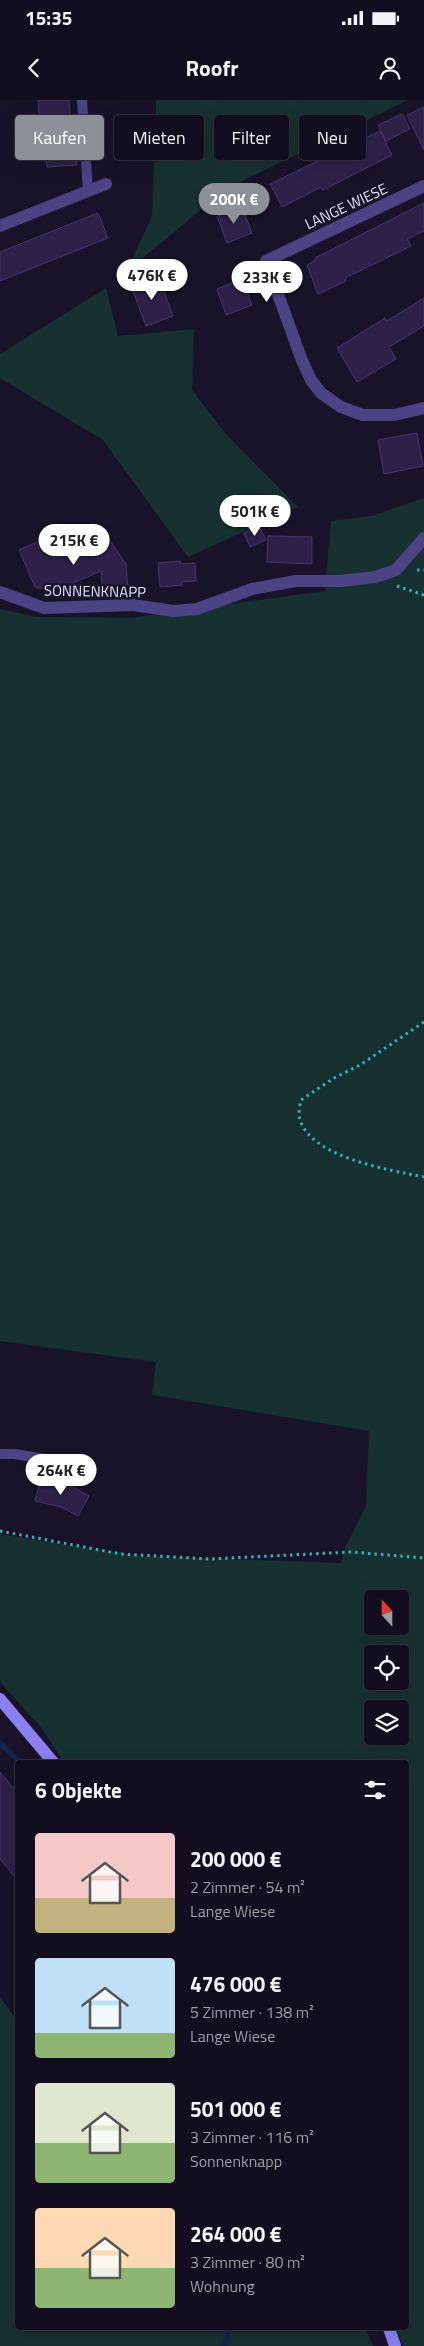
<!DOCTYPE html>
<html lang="de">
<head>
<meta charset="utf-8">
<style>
  :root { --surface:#130e1f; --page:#201c2c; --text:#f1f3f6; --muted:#9d9ca4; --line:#322e3d; --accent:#8c9099 }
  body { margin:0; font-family:"Titillium Web",sans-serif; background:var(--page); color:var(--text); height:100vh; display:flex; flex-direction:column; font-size:19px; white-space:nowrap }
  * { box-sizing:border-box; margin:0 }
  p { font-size:16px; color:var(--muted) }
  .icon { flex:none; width:28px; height:28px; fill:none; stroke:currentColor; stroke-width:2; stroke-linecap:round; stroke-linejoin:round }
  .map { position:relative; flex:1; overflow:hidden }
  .panel { position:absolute; left:15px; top:1660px; width:394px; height:570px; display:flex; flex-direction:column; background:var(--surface); border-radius:5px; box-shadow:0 5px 20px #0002,0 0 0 1px var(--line) }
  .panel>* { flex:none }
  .top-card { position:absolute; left:15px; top:15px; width:395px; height:45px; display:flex; gap:10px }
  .needle { width:32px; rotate:339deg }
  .controls { position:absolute; left:364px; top:1490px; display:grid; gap:10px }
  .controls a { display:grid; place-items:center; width:45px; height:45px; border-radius:5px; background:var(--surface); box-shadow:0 5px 20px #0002,0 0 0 1px var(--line); font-size:25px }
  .price { position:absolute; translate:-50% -42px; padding:0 11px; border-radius:18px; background:#fff; color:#222; font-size:16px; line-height:32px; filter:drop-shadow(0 1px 2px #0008) }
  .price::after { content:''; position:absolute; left:50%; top:30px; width:15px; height:11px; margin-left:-8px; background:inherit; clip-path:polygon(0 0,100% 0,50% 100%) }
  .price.current { background:var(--accent); color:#fff }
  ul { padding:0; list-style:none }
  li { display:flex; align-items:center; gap:15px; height:125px; padding:0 20px }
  li span { display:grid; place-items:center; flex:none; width:140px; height:100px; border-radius:5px; color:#555 }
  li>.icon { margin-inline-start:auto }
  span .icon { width:60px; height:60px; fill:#fffc; stroke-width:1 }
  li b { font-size:21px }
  h2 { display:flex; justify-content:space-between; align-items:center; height:60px; padding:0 20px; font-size:21px }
  .tag { padding:0 18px; border-radius:5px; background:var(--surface); box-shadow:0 5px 20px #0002,0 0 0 1px var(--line); font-size:18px; line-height:45px }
  .tag.current { background:var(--accent); color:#fff }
  .status { display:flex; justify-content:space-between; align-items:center; height:35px; padding:0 25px; background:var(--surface); direction:ltr }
  .status svg { height:14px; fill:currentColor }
  header { display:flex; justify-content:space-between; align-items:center; height:65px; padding:0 20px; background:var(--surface); font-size:22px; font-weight:700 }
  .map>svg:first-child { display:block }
</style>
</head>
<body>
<div class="status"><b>15:35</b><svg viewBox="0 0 49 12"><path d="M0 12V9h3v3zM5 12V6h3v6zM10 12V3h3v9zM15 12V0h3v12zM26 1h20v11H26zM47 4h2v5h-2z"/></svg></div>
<header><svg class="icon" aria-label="back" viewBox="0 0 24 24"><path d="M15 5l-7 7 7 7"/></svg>Roofr<svg class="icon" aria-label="person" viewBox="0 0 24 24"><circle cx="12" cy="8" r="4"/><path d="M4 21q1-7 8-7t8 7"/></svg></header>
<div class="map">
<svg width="424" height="2246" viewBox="0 0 424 2246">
  <rect width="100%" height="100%" fill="#191329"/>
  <path fill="#173132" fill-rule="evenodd" d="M156 0H408L226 89 126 172 152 116Z
    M106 188 118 236 194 229 192 290 225 333 298 407 188 457 103 340 0 278V254Z
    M424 398V2246H403L396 2228H406V1662H64L40 1626 0 1582V1434L139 1456 341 1463 345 1448 366 1406 369 1331 152 1295 156 1262 0 1241V509L36 517 130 518 325 491 331 421 372 416ZM372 1499H400V1526H372ZM372 1554H400V1581H372ZM372 1609H400V1636H372Z
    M0 1897 17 1921 18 2228H365L373 2246H0Z"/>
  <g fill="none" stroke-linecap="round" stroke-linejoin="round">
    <path stroke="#14254c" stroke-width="5.5" d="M0 1643 20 1662
      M224 2246 229 2228"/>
  </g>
  <path fill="#2d2148" stroke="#473572" d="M38 0H69L72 47H76L77 65 47 67 45 31H40Z
    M424 7V50L407 15Z
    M402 14 410 29 386 41 378 25Z
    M380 31 392 55 323 90 321 87 282 107 270 84Z
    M424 103V131L407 139 411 146 345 178 346 181 318 194 307 165 316 160 315 158Z
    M242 107 252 133 227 143 217 116Z
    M98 113 108 138 0 181V152Z
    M158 176 173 216 146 226 131 186Z
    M242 179 252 205 226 215 217 189Z
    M424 198V226L389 247 396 259 357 282 337 248 385 218 387 221Z
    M417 333 423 366 384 374 378 340Z
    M259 426 266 440 250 447 244 433Z
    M268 436 312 437V464L267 462Z
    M45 438 54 458 92 439 98 452 111 442 126 464 128 488 102 490 101 471 66 486 65 484 49 491 35 487 19 450Z
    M180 461 181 464 195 463 196 481 181 482 182 485 160 487 158 463Z
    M41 1378 69 1385 89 1396 78 1416 61 1407 35 1401Z
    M0 1672 18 1693V1781L0 1759Z"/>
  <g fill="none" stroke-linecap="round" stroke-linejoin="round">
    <path stroke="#3daeb2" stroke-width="3" stroke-dasharray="2.5 4" stroke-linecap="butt" d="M417 470H424
      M397 486 424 495
      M424 922 360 965 334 978 301 1000C300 1004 299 1010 299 1015 305 1057 390 1070 424 1077
      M0 1431 121 1454 210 1459 351 1452 424 1458"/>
    <path stroke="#4b4383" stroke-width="10" d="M82 0 88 92
      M0 1354H14L65 1362"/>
    <path stroke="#4b4383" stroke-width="12" d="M424 86 266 161 301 258 311 280 321 293 341 307 363 315H394L424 308
      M0 126 106 84
      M0 492 44 508 133 505 174 511 197 509 252 489 296 481H340L375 477 396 470 424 438"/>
    <path stroke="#8c7ff3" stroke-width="12" d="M0 1599 53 1662
      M389 2228 395 2246"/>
  </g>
  <g text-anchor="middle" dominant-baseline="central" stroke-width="5" stroke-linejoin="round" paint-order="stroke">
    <g font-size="15" fill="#e5defc" stroke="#191329">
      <text transform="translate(346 106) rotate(-25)">LANGE WIESE</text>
      <text transform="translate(95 491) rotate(1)">SONNENKNAPP</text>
    </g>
  </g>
</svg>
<div class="controls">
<a><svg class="needle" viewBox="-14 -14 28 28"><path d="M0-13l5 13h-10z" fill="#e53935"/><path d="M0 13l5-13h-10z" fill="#9d9ca4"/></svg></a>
<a><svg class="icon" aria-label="locate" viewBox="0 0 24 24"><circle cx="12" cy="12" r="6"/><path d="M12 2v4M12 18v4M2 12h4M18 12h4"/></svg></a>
<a><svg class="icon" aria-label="layers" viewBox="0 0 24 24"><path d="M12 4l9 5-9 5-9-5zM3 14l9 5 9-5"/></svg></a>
</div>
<b class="price current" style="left:234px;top:125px">200K €</b>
<b class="price" style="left:152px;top:201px">476K €</b>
<b class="price" style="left:267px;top:203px">233K €</b>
<b class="price" style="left:255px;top:437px">501K €</b>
<b class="price" style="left:74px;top:466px">215K €</b>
<b class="price" style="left:61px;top:1396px">264K €</b>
<div class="top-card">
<a class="tag current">Kaufen</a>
<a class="tag">Mieten</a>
<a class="tag">Filter</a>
<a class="tag">Neu</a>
</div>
<section class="panel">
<h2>6 Objekte<svg class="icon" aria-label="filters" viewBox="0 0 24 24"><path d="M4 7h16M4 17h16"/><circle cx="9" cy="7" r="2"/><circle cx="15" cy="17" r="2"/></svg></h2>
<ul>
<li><span style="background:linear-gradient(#f6c9c9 65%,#c2b280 0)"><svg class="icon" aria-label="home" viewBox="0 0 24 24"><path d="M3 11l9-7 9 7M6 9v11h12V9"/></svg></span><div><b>200 000 €</b><p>2 Zimmer · 54 m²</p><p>Lange Wiese</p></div></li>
<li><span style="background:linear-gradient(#bfe0f5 75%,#8fb573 0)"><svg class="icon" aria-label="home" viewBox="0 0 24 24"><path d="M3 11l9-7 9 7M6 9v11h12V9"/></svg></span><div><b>476 000 €</b><p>5 Zimmer · 138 m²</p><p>Lange Wiese</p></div></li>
<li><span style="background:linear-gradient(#dfe7d0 60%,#8fb573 0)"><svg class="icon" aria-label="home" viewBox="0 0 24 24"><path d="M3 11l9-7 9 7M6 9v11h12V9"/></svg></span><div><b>501 000 €</b><p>3 Zimmer · 116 m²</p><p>Sonnenknapp</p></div></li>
<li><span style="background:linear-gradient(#ffd9b3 60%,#8fb573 0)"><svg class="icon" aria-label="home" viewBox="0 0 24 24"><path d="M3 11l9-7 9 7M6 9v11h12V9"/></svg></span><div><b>264 000 €</b><p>3 Zimmer · 80 m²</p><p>Wohnung</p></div></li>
</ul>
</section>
</div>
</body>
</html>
